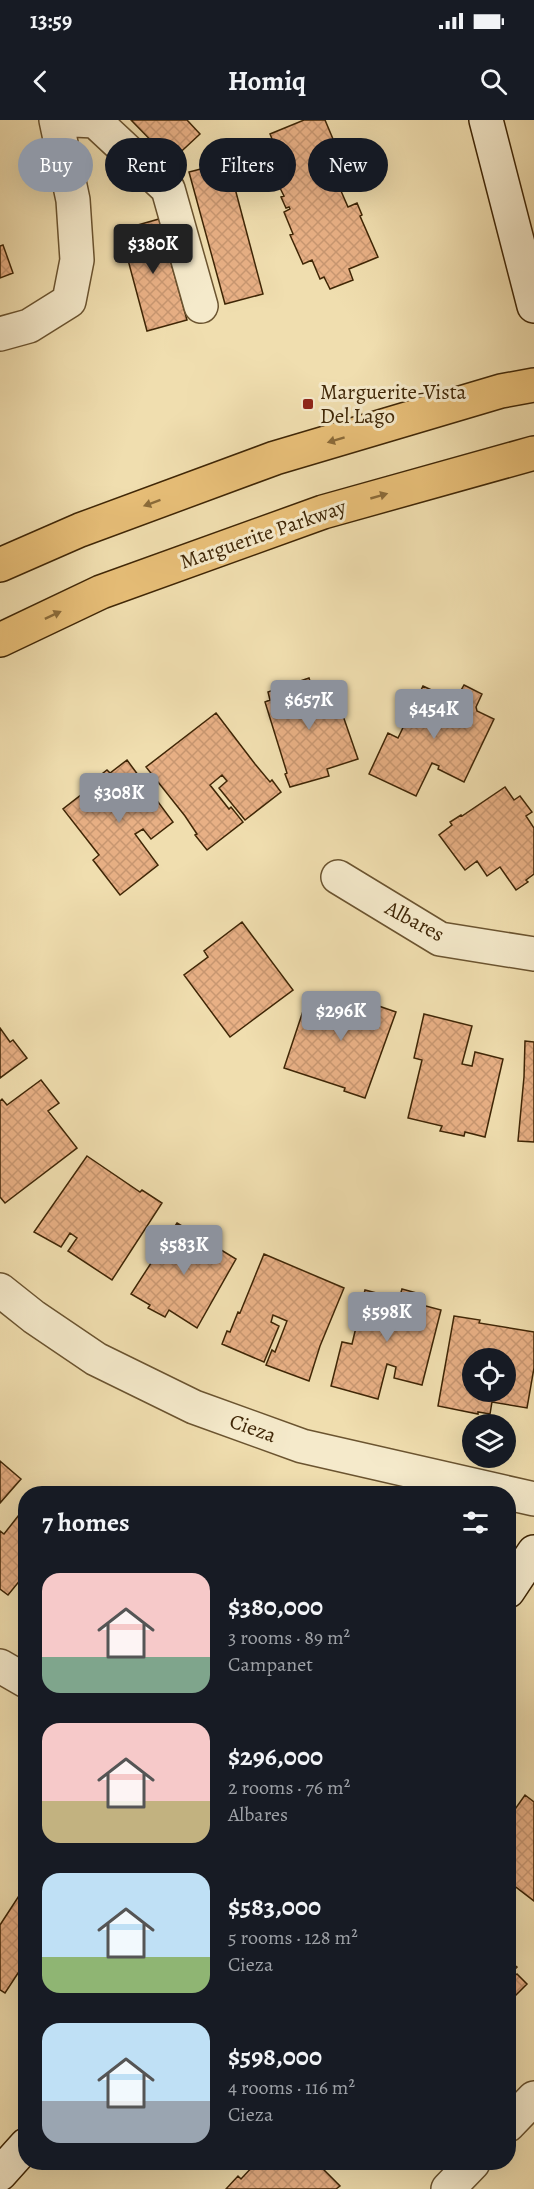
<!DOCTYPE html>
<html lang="en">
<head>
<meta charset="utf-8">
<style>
  :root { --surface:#171b24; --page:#20242c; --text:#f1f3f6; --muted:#9ea1a6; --accent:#8c9099 }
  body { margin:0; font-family:Alegreya,serif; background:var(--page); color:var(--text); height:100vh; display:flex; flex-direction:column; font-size:22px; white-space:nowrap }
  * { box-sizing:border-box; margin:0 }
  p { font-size:20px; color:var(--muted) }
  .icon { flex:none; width:33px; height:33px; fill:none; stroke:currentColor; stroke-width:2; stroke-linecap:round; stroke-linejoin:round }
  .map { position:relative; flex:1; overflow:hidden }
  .panel { position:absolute; left:18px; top:1366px; width:498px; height:684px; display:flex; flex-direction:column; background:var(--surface); border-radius:24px; box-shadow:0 6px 24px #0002 }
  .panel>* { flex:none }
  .guide { position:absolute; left:18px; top:18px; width:498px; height:54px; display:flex; gap:12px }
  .fabs { position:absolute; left:462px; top:1228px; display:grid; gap:12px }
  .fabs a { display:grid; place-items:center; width:54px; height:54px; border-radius:50%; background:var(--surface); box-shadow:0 6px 24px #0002; font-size:30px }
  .price { position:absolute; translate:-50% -51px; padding:0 14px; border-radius:6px; background:var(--accent); color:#fff; font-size:20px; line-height:39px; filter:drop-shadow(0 2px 3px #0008) }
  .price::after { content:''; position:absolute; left:50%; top:36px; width:18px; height:14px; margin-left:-9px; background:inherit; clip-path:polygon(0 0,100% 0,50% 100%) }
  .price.current { background:#222; color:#fff }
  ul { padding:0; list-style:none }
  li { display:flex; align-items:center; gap:18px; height:150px; padding:0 24px }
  li span { display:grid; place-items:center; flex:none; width:168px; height:120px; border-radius:18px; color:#555 }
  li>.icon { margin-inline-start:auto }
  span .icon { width:72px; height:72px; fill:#fffc; stroke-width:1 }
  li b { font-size:26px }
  h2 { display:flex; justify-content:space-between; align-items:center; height:72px; padding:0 24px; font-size:26px }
  .pill { padding:0 21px; border-radius:27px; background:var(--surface); box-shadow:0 6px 24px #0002; font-size:21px; line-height:54px }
  .pill.current { background:var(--accent); color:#fff }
  .status { display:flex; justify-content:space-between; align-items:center; height:42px; padding:0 30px; background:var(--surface); direction:ltr }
  .status svg { height:16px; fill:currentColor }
  header { display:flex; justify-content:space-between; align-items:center; height:78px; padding:0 24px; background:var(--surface); font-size:27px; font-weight:700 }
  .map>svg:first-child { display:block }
</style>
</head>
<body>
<div class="status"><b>13:59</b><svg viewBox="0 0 49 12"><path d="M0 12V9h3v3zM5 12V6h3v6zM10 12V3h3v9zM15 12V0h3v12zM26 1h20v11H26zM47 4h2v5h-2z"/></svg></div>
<header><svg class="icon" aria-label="back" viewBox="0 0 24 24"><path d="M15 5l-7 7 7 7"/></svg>Homiq<svg class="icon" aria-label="search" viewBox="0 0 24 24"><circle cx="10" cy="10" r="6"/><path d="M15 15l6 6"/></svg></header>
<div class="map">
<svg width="534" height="2069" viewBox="0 0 534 2069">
  <defs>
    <pattern id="building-cross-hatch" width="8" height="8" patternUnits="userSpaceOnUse" patternTransform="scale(1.5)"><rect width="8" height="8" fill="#e8b085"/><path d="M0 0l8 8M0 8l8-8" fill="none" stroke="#c89771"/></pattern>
  </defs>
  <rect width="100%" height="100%" fill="#f0deaf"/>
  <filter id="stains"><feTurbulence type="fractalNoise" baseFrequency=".00333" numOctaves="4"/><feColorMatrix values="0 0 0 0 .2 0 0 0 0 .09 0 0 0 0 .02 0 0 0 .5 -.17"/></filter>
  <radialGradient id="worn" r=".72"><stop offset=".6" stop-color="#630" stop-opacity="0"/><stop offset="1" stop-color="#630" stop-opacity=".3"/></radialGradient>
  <path fill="url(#building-cross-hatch)" stroke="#3f2606" stroke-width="1.5" fill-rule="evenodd" d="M131 0H187L200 14 171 41Z
    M304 0H325L341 38 344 37 348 47 340 51 348 68 341 71 348 87 357 83 362 95 360 96 378 137 349 149 353 160 330 169 324 157 320 159 312 140 303 144 290 115 293 114 284 92 290 89 289 87 286 88 281 77 284 76 269 46 281 41 270 14Z
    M228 42 263 174 225 184 189 52Z
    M159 99 187 200 147 211 120 110Z
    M3 125 13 153 0 158V126Z
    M309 558 313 571 332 564 358 639 327 649 329 656 290 667 285 654 287 653 265 582 270 580 268 572Z
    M464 565 482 574 476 587 477 591 494 599 464 662 438 649 439 646 432 643 416 676 369 654 388 613 398 618 423 566 455 581Z
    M216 593 255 644 270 662 272 660 281 672 245 700 219 668 227 661 222 655 210 665 229 689 231 687 243 702 207 730 195 715 197 714 185 696 146 647Z
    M127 640 173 702 151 719 143 709 135 714 158 745 120 775 93 740 99 735 63 689 91 667 89 664 107 650 110 653Z
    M505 667 514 680 520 676 532 692 526 696 534 708V754L526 760 528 762 516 770 500 747 487 756 477 741 465 750 439 715 452 705 450 702 461 695 462 696Z
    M242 802 293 870 230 917 184 855 208 837 204 831Z
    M345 875 371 881 370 883 396 892 365 978 344 971 345 968 284 948 308 876 341 887Z
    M424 894 472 906 462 944 472 946 475 932 503 939 485 1017 465 1012 464 1016 440 1011 442 1006 408 998 422 940 414 938Z
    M0 908 10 922 13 920 27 938 0 958Z
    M525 921 534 922V1022L518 1021 524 957Z
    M41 960 59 983 48 991 77 1028 5 1083 0 1077V981L2 979 7 985Z
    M87 1036 140 1072 142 1070 162 1083 112 1160 68 1131 77 1118 70 1113 61 1127 34 1112Z
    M177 1103 236 1139 197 1208 169 1190 165 1197 148 1188 150 1185 131 1174Z
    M264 1134 344 1168 320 1226 309 1261 266 1245 272 1230 275 1232 287 1201 273 1195 271 1202 279 1206 264 1242 222 1224 227 1211 230 1212 238 1192 240 1193Z
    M402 1169 424 1175 422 1185 441 1190 422 1265 394 1258 396 1247 387 1244 378 1279 331 1266 342 1222 352 1224 365 1170 399 1179Z
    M454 1196 480 1200 479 1203 534 1212V1248L527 1288 492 1282 490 1294 478 1292V1294L438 1286ZM472 1239H506V1272H472Z
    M0 1341 21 1359 0 1383Z
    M26 1386V1453L8 1475 0 1469V1411L4 1414Z
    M525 1675 534 1682V1781L508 1761V1702L515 1693 513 1692Z
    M26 1765V1841L5 1873 0 1870V1805Z
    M508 1840 517 1847 511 1853 514 1856 517 1854 527 1864 508 1883Z
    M256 2043H317L340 2066 336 2069H226L238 2056 241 2059Z"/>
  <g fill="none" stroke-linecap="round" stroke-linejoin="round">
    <defs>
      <path id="street" d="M74 0 95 1 168 69 201 186
        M0 214 29 206 69 181 77 140 73 80 56 0
        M338 757 440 819 534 834
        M0 1170 34 1197 96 1239 194 1287 302 1326 534 1379
        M0 1546 26 1561
        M508 2005 534 1978
        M448 2069 473 2043"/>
      <path id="secondary" d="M486 0 534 186
        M508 1471 534 1432
        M0 2054 26 2025"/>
      <path id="primary" d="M0 445 80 410 275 338 501 271 534 265
        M0 520 101 472 323 392 534 333"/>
    </defs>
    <use href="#street" stroke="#6b5430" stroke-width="36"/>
    <use href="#secondary" stroke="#3f2606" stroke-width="36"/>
    <use href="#primary" stroke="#3f2606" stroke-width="36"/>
    <use href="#street" stroke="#f5eacb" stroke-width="33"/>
    <use href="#secondary" stroke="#f5eacb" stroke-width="33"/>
    <use href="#primary" stroke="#e8bf78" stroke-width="33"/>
  </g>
  <defs><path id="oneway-solid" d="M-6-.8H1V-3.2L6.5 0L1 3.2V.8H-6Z" transform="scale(1.5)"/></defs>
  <g fill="#8b6b39">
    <use href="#oneway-solid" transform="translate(336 320) rotate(163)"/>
    <use href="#oneway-solid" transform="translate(379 376) rotate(-16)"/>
    <use href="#oneway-solid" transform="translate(152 383) rotate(160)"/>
    <use href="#oneway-solid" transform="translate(53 495) rotate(-25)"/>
  </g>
  <rect fill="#8f2418" stroke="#f5eacb" stroke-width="2" x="302" y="278" width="12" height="12" rx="3"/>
  <g text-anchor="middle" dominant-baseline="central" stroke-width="6" stroke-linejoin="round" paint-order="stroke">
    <g font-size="21" fill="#3f2606" stroke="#f5eacb" text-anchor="start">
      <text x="320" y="272">Marguerite-Vista<tspan x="320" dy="24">Del Lago</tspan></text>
    </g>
    <g font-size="21" fill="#3f2606" stroke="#f5eacb">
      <text transform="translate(263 414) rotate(-19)">Marguerite Parkway</text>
      <text transform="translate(415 801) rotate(28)">Albares</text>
      <text transform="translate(253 1308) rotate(20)">Cieza</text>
    </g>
  </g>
  <rect width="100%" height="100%" filter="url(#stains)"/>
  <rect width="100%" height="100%" fill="url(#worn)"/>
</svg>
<div class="fabs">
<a><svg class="icon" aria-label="locate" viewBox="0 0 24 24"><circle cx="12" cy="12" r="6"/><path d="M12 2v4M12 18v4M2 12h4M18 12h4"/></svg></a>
<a><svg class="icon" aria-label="layers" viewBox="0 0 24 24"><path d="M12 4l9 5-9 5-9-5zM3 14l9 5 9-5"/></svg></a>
</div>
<b class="price current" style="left:153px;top:155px">$380K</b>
<b class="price" style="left:309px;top:611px">$657K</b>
<b class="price" style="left:434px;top:620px">$454K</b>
<b class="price" style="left:119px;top:704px">$308K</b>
<b class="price" style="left:341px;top:922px">$296K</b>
<b class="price" style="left:184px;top:1156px">$583K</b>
<b class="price" style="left:387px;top:1223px">$598K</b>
<div class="guide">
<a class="pill current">Buy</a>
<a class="pill">Rent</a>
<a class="pill">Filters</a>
<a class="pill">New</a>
</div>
<section class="panel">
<h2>7 homes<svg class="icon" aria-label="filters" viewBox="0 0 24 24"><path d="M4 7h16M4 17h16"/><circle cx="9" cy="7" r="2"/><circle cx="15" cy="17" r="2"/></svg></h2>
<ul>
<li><span style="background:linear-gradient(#f6c9c9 70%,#7fa58c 0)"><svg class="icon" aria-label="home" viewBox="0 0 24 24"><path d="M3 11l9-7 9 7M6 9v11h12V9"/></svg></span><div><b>$380,000</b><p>3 rooms · 89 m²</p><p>Campanet</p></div></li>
<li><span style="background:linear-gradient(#f6c9c9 65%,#c2b280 0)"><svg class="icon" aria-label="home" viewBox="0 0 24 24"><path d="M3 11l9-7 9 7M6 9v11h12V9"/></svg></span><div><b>$296,000</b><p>2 rooms · 76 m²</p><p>Albares</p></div></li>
<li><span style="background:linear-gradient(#bfe0f5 70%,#8fb573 0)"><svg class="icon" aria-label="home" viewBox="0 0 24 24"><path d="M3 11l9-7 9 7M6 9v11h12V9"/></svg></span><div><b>$583,000</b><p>5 rooms · 128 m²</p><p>Cieza</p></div></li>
<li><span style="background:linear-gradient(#bfe0f5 65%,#9aa5b1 0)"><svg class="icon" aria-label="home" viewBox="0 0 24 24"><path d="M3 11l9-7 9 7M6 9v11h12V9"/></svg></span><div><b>$598,000</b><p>4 rooms · 116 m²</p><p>Cieza</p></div></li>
</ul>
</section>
</div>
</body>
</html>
